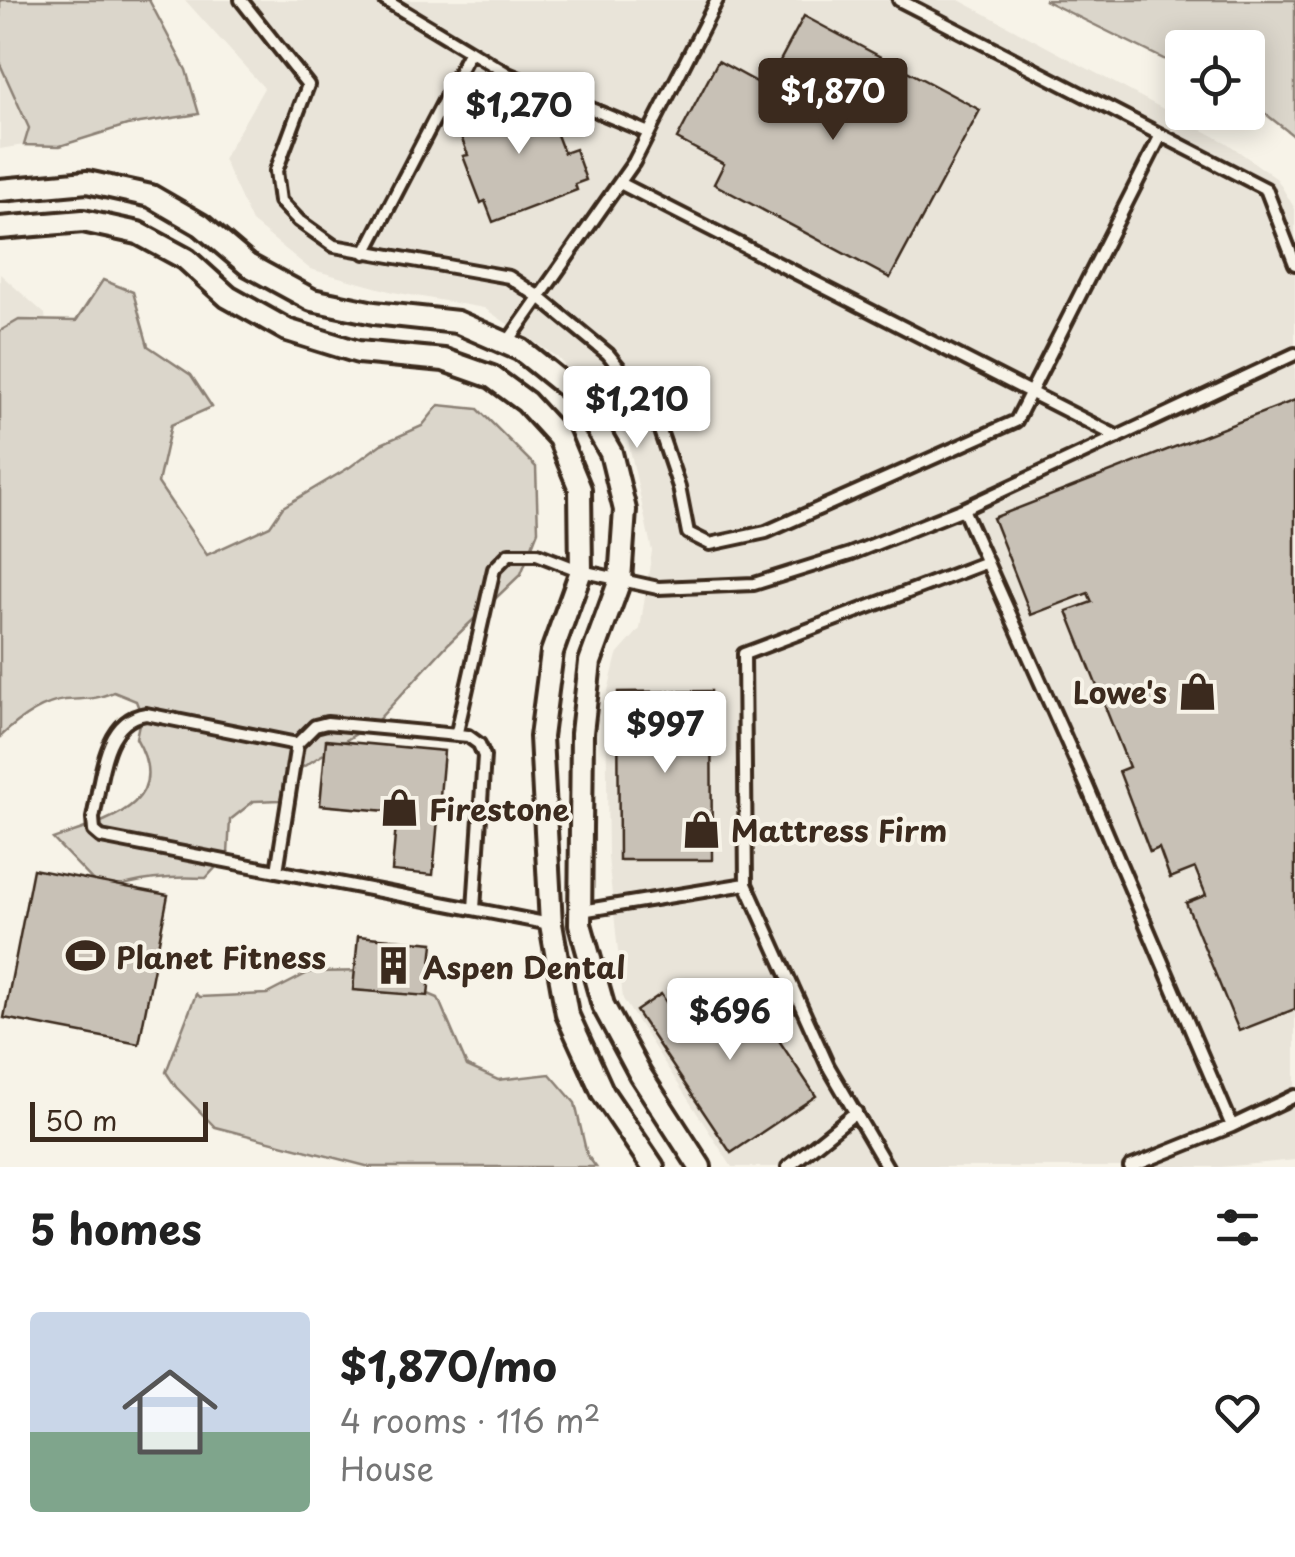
<!DOCTYPE html>
<html lang="en">
<head>
<meta charset="utf-8">
<style>
  :root { --surface:#fff; --page:#f6f6f6; --text:#222; --muted:#767676; --accent:#3b2a1e }
  body { margin:0; font-family:"Playpen Sans",sans-serif; background:var(--page); color:var(--text); height:100vh; display:flex; flex-direction:column; font-size:38px; white-space:nowrap }
  * { box-sizing:border-box; margin:0 }
  p { font-size:32px; color:var(--muted) }
  .icon { flex:none; width:55px; height:55px; fill:none; stroke:currentColor; stroke-width:2; stroke-linecap:round; stroke-linejoin:round }
  .map { position:relative; height:1167px; overflow:hidden }
  .panel { display:flex; flex-direction:column; background:var(--surface); flex:1 }
  .panel>* { flex:none }
  .fabs { position:absolute; left:1165px; top:30px; display:grid; gap:20px }
  .fabs a { display:grid; place-items:center; width:100px; height:100px; border-radius:10px; background:var(--surface); box-shadow:0 5px 25px #0003; font-size:50px }
  .scale { position:absolute; left:30px; bottom:25px; width:178px; box-sizing:border-box; padding-left:10px; border:5px solid #3b2a1e; border-top:0; font-size:28px; line-height:35px; white-space:nowrap; color:#3b2a1e; -webkit-text-stroke:8px #f7f3e8; paint-order:stroke }
  .price { position:absolute; translate:-50% -85px; padding:0 22px; border-radius:10px; background:#fff; color:#222; font-size:32px; line-height:65px; filter:drop-shadow(0 2px 5px #0008) }
  .price::after { content:''; position:absolute; left:50%; top:60px; width:30px; height:22px; margin-left:-15px; background:inherit; clip-path:polygon(0 0,100% 0,50% 100%) }
  .price.selected { background:var(--accent); color:#fff }
  ul { padding:0; list-style:none }
  li { display:flex; align-items:center; gap:30px; height:250px; padding:0 30px }
  li span { display:grid; place-items:center; flex:none; width:280px; height:200px; border-radius:10px; color:#555 }
  li>.icon { margin-inline-start:auto }
  span .icon { width:120px; height:120px; fill:#fffc; stroke-width:1 }
  li b { font-size:42px }
  h2 { display:flex; justify-content:space-between; align-items:center; height:120px; padding:0 30px; font-size:42px }
  .map>svg:first-child { display:block }
</style>
</head>
<body>
<div class="map">
<svg width="1295" height="1167" viewBox="0 0 1295 1167">
  <rect width="100%" height="100%" fill="#f7f3e8"/>
  <filter id="ink" filterUnits="userSpaceOnUse"><feTurbulence type="fractalNoise" baseFrequency=".01" numOctaves="2"/><feDisplacementMap in="SourceGraphic" scale="20" xChannelSelector="R" yChannelSelector="G"/><feConvolveMatrix kernelMatrix="1 2 1 2 8 2 1 2 1" color-interpolation-filters="sRGB"/></filter>
  <g filter="url(#ink)">
    <path fill="#e9e4d9" d="M185 0H959L1227 143 1277 179 1295 209V1160L1221 1167H732L623 999 608 857 606 699 617 655 640 629 652 551 628 440 558 358 484 308 393 292 310 269 252 222 223 159 264 88Z
      M0 64 29 128 24 145 0 149Z
      M0 274 45 314 46 322 19 320 0 331Z"/>
    <path fill="#dbd6cb" stroke="#8b8074" stroke-width="2.5" d="M0 0H149L186 70 199 114 127 125 60 146 24 145 29 128 0 64Z
      M1044 0H1295V137L1248 100V48H1182V68Z
      M103 280 133 292 148 346 191 375 212 407 171 425 158 483 207 555 270 526 283 507 350 467 381 444 422 426 439 405 478 409 536 467 538 531 521 574 449 643 377 721 293 773 280 800 254 801 230 820 228 854 206 878C168 876 139 879 103 891L53 839C104 821 176 806 136 738L141 714 136 701 114 692C90 701 88 698 65 700 41 703 17 721 0 737V331L19 320 76 321Z
      M374 971 438 998 467 1066 498 1080 550 1074 575 1103 587 1155 596 1167H370L215 1127 176 1087 166 1072 196 994 199 997 267 994 310 972Z"/>
    <path fill="#c8c1b6" stroke="#3b2a1e" stroke-width="2.5" d="M804 16 980 110 890 278 714 184 724 164 677 139 718 61 766 87Z
      M539 88 564 153 575 149 586 180 575 184 577 190 493 222 485 201 481 203 463 156 468 155 460 134 490 122 484 106Z
      M1295 400V1009L1239 1031 1186 903 1206 895 1195 868 1170 878 1159 848 1150 852 1119 771 1129 767 1067 611 1092 602 1088 593 1031 615 993 518Z
      M711 691 712 860H619L618 692Z
      M326 740 444 751 433 875 392 871 397 812 320 805Z
      M33 869 168 895 139 1044 4 1018Z
      M358 936 433 943 428 996 353 990Z
      M738 979 816 1096 731 1153 636 1011 661 994 678 1020Z"/>
    <g fill="none" stroke-linecap="round" stroke-linejoin="round">
      <defs>
        <path id="service" d="M241 0 308 85 276 171 280 201 299 221 334 246 509 277 539 297 608 354 653 410 679 487 688 533 710 544 766 532 1016 421 1161 135
          M385 0 508 74 649 133
          M899 0 1266 189 1295 264
          M620 183 1118 437
          M365 253 470 51
          M507 343 634 162 717 0
          M963 509 1295 354
          M457 732 494 569 509 554H537L581 571 658 588 754 584 850 554 963 509 1086 784 1232 1126 1130 1167
          M277 871 297 744
          M474 909 484 756 479 744 468 736 327 723 315 726 297 744 146 714C102 720 101 784 93 818L94 831 101 837 550 924
          M581 911 746 884
          M1232 1126 1295 1096
          M788 1167 856 1112
          M887 1167 828 1066 746 884 744 654 987 562"/>
        <path id="minor" d="M0 190 87 182 151 196 201 225 248 265 312 300 374 313 457 322 521 350 578 396 611 453 625 510 620 580 590 662 582 733 580 924 603 1005 640 1074 700 1167
          M0 228 83 221 138 233 186 259 228 297 287 330 358 352 444 360 492 377 526 402 559 438 580 489 581 571 552 652 541 737 551 924 567 1014 603 1093 653 1167"/>
      </defs>
      <use href="#service" stroke="#3b2a1e" stroke-width="18"/>
      <use href="#minor" stroke="#3b2a1e" stroke-width="28"/>
      <use href="#service" stroke="#f7f3e8" stroke-width="10"/>
      <use href="#minor" stroke="#f7f3e8" stroke-width="20"/>
    </g>
  </g>
  <defs>
    <symbol id="shop-bare" viewBox="-9 -9 18 18"><path d="M-5-2.5h2.3a2.7 3.5 0 0 1 5.4 0H5L5.5 6h-11ZM-1.5-2.5h3a1.5 2.3 0 0 0-3 0Z" fill="#3b2a1e" stroke="#f7f3e8" stroke-width="2.5" paint-order="stroke"/></symbol>
    <symbol id="stadium-bare" viewBox="-9 -9 18 18"><path d="M0-5a6.5 5 0 1 0 0 10a6.5 5 0 1 0 0-10ZM-3.5-1.8h7v3.6h-7Z" fill="#3b2a1e" stroke="#f7f3e8" stroke-width="2.5" paint-order="stroke"/></symbol>
    <symbol id="building-bare" viewBox="-9 -9 18 18"><path d="M-4-6H4V6H1V3H-1V6H-4ZM-2.5-4.3h1.7v1.8h-1.7ZM.8-4.3h1.7v1.8H.8ZM-2.5-1h1.7V.8h-1.7ZM.8-1h1.7V.8H.8Z" fill="#3b2a1e" stroke="#f7f3e8" stroke-width="2.5" paint-order="stroke"/></symbol>
  </defs>
  <g fill-rule="evenodd">
    <use href="#shop-bare" x="1170" y="664" width="55" height="55"/>
    <use href="#shop-bare" x="372" y="780" width="55" height="55"/>
    <use href="#shop-bare" x="674" y="802" width="55" height="55"/>
    <use href="#stadium-bare" x="58" y="928" width="55" height="55"/>
    <use href="#building-bare" x="366" y="938" width="55" height="55"/>
  </g>
  <g text-anchor="middle" dominant-baseline="central" stroke-width="8" stroke-linejoin="round" paint-order="stroke">
    <g font-size="30" font-weight="bold" fill="#3b2a1e" stroke="#f7f3e8" text-anchor="start">
      <text x="1167" y="691" text-anchor="end">Lowe's</text>
      <text x="429" y="808">Firestone</text>
      <text x="731" y="829">Mattress Firm</text>
      <text x="116" y="956">Planet Fitness</text>
      <text x="423" y="966">Aspen Dental</text>
    </g>
  </g>
</svg>
<div class="fabs">
<a><svg class="icon" aria-label="locate" viewBox="0 0 24 24"><circle cx="12" cy="12" r="6"/><path d="M12 2v4M12 18v4M2 12h4M18 12h4"/></svg></a>
</div>
<div class="scale">50 m</div>
<b class="price selected" style="left:833px;top:143px">$1,870</b>
<b class="price" style="left:519px;top:157px">$1,270</b>
<b class="price" style="left:637px;top:451px">$1,210</b>
<b class="price" style="left:665px;top:776px">$997</b>
<b class="price" style="left:730px;top:1063px">$696</b>
</div>
<section class="panel">
<h2>5 homes<svg class="icon" aria-label="filters" viewBox="0 0 24 24"><path d="M4 7h16M4 17h16"/><circle cx="9" cy="7" r="2"/><circle cx="15" cy="17" r="2"/></svg></h2>
<ul>
<li><span style="background:linear-gradient(#c9d6e8 60%,#7fa58c 0)"><svg class="icon" aria-label="home" viewBox="0 0 24 24"><path d="M3 11l9-7 9 7M6 9v11h12V9"/></svg></span><div><b>$1,870/mo</b><p>4 rooms · 116 m²</p><p>House</p></div><svg class="icon" aria-label="heart" viewBox="0 0 24 24"><path d="M12 20l-8-8c-3-5 5-10 8-4 3-6 11-1 8 4z"/></svg></li>
</ul>
</section>
</body>
</html>
